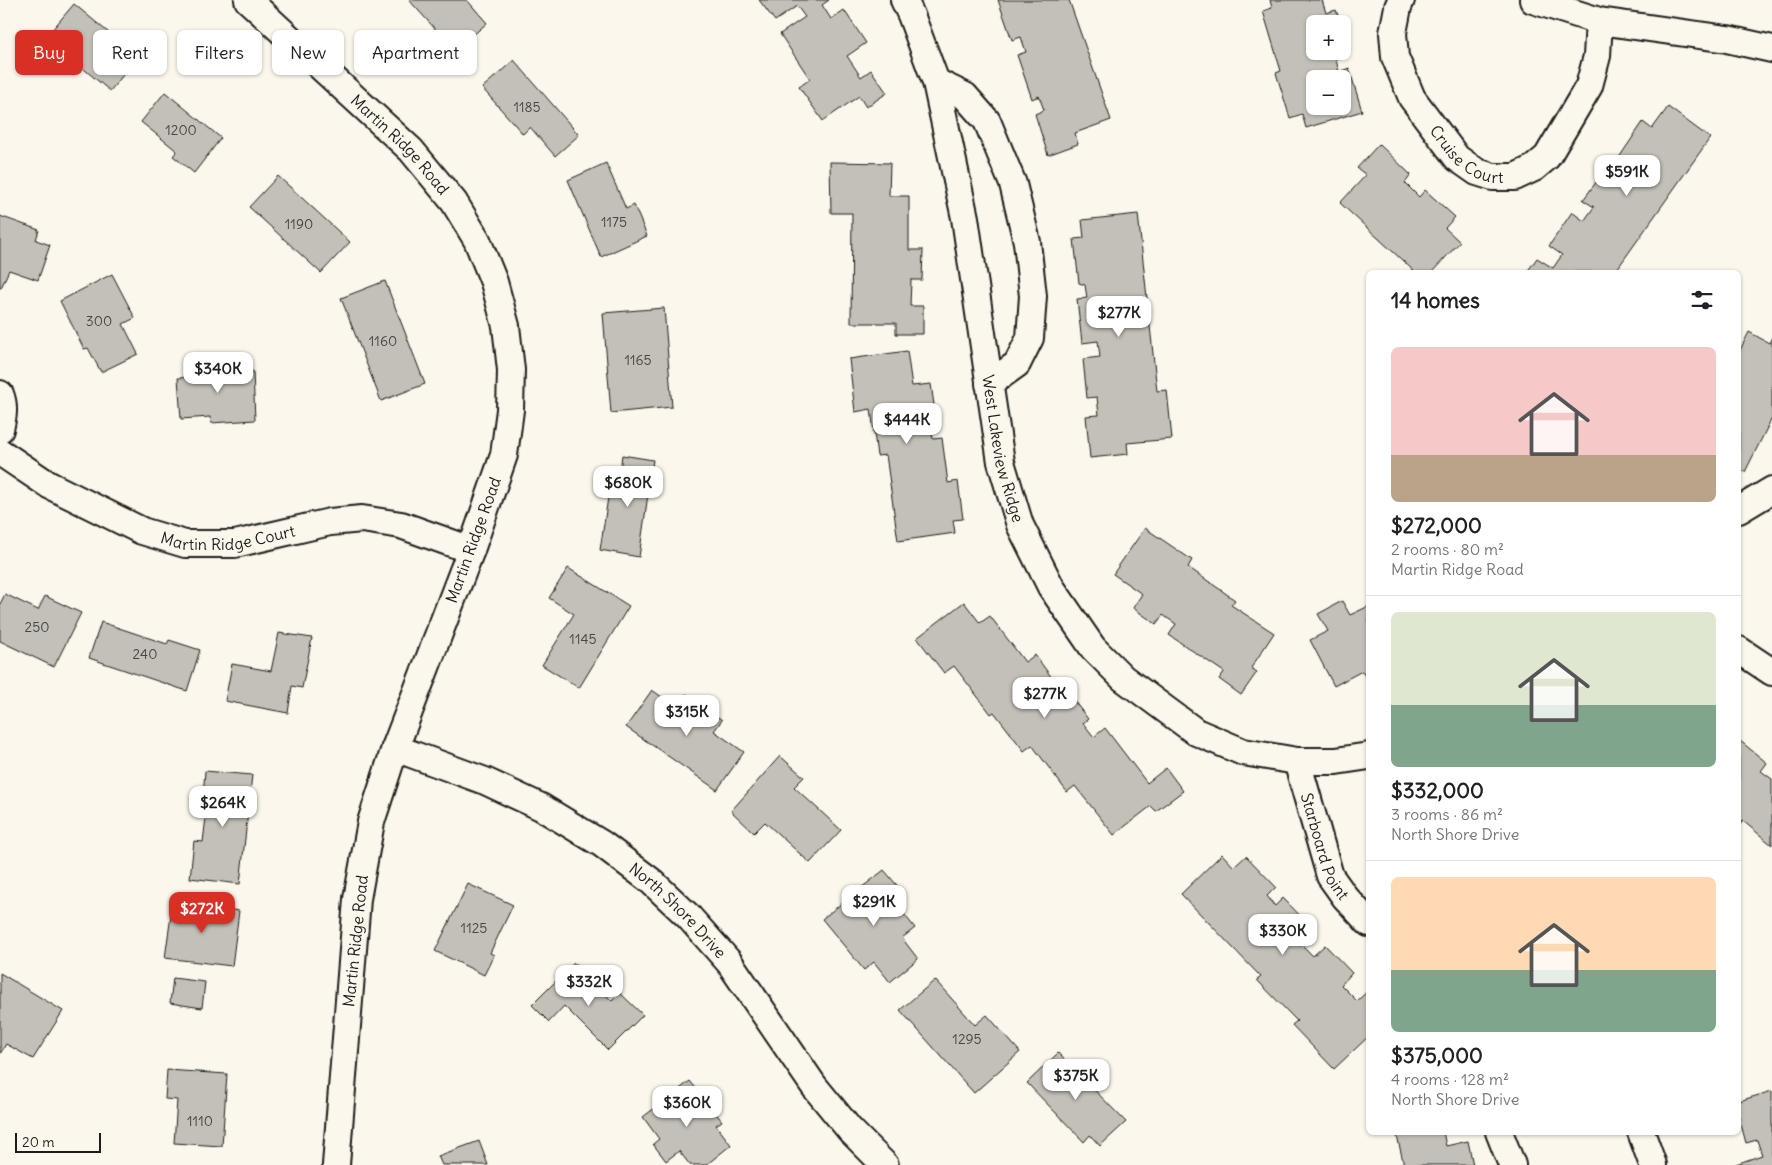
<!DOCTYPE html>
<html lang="en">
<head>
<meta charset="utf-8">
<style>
  :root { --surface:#fff; --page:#f6f6f6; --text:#202124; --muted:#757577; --line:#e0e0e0; --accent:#d93025 }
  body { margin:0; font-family:Delius,sans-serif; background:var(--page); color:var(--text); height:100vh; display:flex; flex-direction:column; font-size:19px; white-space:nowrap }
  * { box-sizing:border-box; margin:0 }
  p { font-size:16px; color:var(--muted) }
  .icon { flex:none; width:28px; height:28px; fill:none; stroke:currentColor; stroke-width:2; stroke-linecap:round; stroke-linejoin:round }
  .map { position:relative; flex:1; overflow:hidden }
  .side { position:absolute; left:1366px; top:270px; width:375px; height:865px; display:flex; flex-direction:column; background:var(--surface); border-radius:8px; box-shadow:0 1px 4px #0004 }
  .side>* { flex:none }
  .hud { position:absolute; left:15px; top:30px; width:475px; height:45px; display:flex; gap:10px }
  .fabs { position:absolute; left:1306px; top:15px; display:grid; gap:10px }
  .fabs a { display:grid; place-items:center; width:45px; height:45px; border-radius:8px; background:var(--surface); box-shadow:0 1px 4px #0004; font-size:25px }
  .scale { position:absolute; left:15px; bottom:12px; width:86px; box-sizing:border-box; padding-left:5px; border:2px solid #1c1c1c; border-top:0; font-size:14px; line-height:18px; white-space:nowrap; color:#1c1c1c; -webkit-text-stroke:4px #fbf7ec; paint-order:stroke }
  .price { position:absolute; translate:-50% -42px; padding:0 11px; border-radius:10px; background:#fff; color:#222; font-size:16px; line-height:32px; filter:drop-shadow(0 1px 2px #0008) }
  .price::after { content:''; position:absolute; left:50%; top:30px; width:15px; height:11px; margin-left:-8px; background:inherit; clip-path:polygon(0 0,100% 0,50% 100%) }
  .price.active { background:var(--accent); color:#fff }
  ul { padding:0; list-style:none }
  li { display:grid; align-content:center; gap:10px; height:265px; padding:0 25px }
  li+li { border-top:1px solid var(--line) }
  li span { display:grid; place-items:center; height:155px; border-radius:8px; color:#555 }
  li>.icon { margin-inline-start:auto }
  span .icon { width:90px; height:90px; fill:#fffc; stroke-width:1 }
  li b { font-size:21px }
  h2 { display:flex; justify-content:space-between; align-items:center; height:60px; padding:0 25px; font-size:21px }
  .chip { padding:0 18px; border-radius:8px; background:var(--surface); box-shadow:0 1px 4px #0004; font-size:18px; line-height:45px }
  .chip.active { background:var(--accent); color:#fff }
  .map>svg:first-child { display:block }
</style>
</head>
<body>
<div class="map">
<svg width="1772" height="1165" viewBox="0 0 1772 1165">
  <rect width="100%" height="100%" fill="#fbf7ec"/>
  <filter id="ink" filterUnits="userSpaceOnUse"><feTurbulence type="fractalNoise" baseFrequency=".02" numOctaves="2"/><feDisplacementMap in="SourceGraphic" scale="10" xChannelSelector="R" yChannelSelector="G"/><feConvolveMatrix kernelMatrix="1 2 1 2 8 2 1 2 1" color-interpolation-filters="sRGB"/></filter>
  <g filter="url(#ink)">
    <path fill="#c3c0b8" stroke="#1c1c1c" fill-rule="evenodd" d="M409 0H467L487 23 455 51Z
      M759 0H829L822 5 831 19 844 10 866 43 847 56 861 77 871 70 887 93 866 107 859 96 823 121 799 87 810 79 780 34 805 17 797 6 775 21Z
      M998 0H1069L1111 120 1075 133 1078 144 1048 155 1035 114 1044 110 1039 96 1032 99 1017 55 1026 52 1021 37 1012 40Z
      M1270 0H1322L1326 13 1336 10 1341 24H1315V51H1342V29L1349 52 1335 56 1339 72 1349 68 1362 111 1306 128 1302 114 1290 118 1276 73 1281 71 1263 11 1272 8ZM1315 79H1342V106H1315Z
      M74 4 138 57 110 91 46 37Z
      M514 60 579 135 555 156 530 127 523 134 482 88Z
      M165 92 221 138 194 173 173 156 177 151 141 122Z
      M1668 107 1710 138 1615 272H1527L1537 258 1553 268 1562 255 1549 246 1572 212 1584 221 1594 207 1583 200 1608 166 1612 168 1643 122 1652 129Z
      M1379 144 1411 175 1405 183 1419 197 1425 190 1455 217 1445 228 1460 242 1432 272H1415L1340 203 1366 175 1357 168Z
      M830 162 890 163 889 196H909V250H923L922 280H911L910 306H923V334H896V323H851L852 213H831Z
      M606 163 626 209 634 205 647 236 601 257 568 180Z
      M278 176 350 242 321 273 249 207Z
      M1138 214 1157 391 1167 390 1172 439 1127 443 1128 454 1090 458 1086 416 1099 415 1097 397 1087 398 1083 359 1100 357 1098 341 1082 343 1077 299 1087 298 1085 285 1079 283 1074 239 1084 238 1082 220Z
      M0 216 39 230 36 240 50 245 38 280 9 270 1 288H0Z
      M112 274 135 318 123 324 138 354 101 372 88 348 84 349 60 301Z
      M385 281 425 384 381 401 341 298Z
      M664 308 672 407 611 413 603 313Z
      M1749 332 1769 343 1772 337V418L1745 472 1739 469V352Z
      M907 351 912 386 931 384 935 412H929L933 439 942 438 948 483 958 481 963 519 953 520 955 533 898 541 886 455 877 456 871 409 855 412 849 359Z
      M222 355 223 373 253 371 255 420 211 423 210 417 181 419 178 378 206 376 205 356Z
      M622 455 653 460 639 557 600 550 609 491 617 493Z
      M1145 528 1192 560 1188 567 1235 600 1231 605 1274 633 1251 668 1257 672 1241 695 1219 679 1224 672 1169 635 1176 624 1163 615 1156 624 1133 608 1142 594 1113 574Z
      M568 568 629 606 579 688 542 665 574 614 549 598Z
      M5 594 38 610 45 596 81 613 54 667 0 641V604Z
      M1342 601 1350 615 1369 606V683L1362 671 1334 686 1310 640 1328 631 1318 614Z
      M964 602 980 623 990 616 1025 662 1035 655 1052 678 1043 685 1059 706 1071 697 1088 719 1083 723 1094 737 1105 728 1147 783 1166 768 1183 791 1156 811 1151 806 1114 835 1075 786 1067 792 1032 745 1024 751 994 712 991 714 954 666 944 673 917 638Z
      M101 622 167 644 169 640 200 650 187 691 89 658Z
      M279 633 312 638 302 688 292 686 288 713 225 701 232 664 271 671Z
      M652 690 676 707 686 694 722 720 714 731 744 752 717 790 626 727Z
      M1739 740 1767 763 1761 771 1772 779V845L1743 821 1739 826Z
      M780 756 804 777 794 787 841 830 810 863 765 822 754 833 731 811Z
      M205 771 252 775 240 884 190 878 194 841 203 842 207 809 202 808Z
      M1222 854 1234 867 1246 856 1276 887 1267 896 1275 906 1283 898 1314 930 1301 944 1313 956 1325 945 1352 973 1341 985 1357 1001 1369 990V1036L1334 1069 1292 1025 1297 1021 1257 980 1261 977 1181 894Z
      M884 870 901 890 891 898 915 928 902 938 918 959 890 982 874 962 864 970 822 919Z
      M468 884 513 905 490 953 494 955 484 975 435 951Z
      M173 901 239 911 232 966 165 958Z
      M574 963 612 1001 620 993 643 1015 608 1050 564 1006 549 1022 532 1005Z
      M0 973 63 1011 33 1059 6 1044 0 1054Z
      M173 978 205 982 202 1008 170 1003Z
      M935 980 975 1025 987 1015 1020 1052 974 1093 900 1010Z
      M1058 1053 1126 1122 1100 1146 1090 1135 1084 1142 1027 1083Z
      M167 1070 227 1074 222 1146 174 1143 177 1100 165 1099Z
      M690 1081 722 1121 716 1125 731 1145 706 1165H690L679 1151 666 1161 653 1144 659 1139 643 1117Z
      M1772 1091V1165H1733L1762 1155 1757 1140 1746 1143 1739 1117V1101Z
      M1396 1132H1443L1446 1146 1468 1141 1473 1165H1404Z
      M479 1141 488 1165H442L438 1156Z"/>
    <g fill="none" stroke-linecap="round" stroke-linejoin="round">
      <defs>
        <g id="street">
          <path id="s1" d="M248 0 411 150 454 202 477 240 494 282 506 326 511 370 510 410 504 455 471 550 395 748 371 822 357 899 336 1165"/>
          <path id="s2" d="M904 0 911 15 936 82 965 218 1001 462 1020 525 1051 587 1093 648 1123 678 1196 732 1243 752 1297 761H1336L1369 756"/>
          <path id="s3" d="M1401 0 1398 7 1393 33 1395 57 1412 98 1457 158 1477 172 1493 177H1515L1534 168 1547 157 1589 86 1597 56 1599 21"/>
          <path d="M1533 0 1599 21 1727 39 1772 49"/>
          <path d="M936 82 965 96 987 121 1013 184 1027 242 1033 296 1030 338 1017 364 989 384"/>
          <path d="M0 394C5 406 3 417 0 429"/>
          <path id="s4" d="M0 452 49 485 142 531 185 544H235L330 522 362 519 401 525 471 550"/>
          <path d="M1739 510 1772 490"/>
          <path d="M1739 650 1772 672"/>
          <path id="s5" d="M395 748 485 781 541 807 602 844 651 881 688 916 729 962 814 1086 850 1130 885 1165"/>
          <path id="s6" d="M1297 761 1330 876 1345 897 1369 923"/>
          <path d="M1499 1132 1512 1165"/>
          <path d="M1641 1132 1653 1165"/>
        </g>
      </defs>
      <use href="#street" stroke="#1c1c1c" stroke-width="30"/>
      <use href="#street" stroke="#fbf7ec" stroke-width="26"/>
    </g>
  </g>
  <g text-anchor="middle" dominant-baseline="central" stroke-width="5" stroke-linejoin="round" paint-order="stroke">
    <g font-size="14" fill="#464543">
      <text x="527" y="107">1185</text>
      <text x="181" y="130">1200</text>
      <text x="614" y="222">1175</text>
      <text x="299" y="224">1190</text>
      <text x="99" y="321">300</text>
      <text x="383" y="341">1160</text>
      <text x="638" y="360">1165</text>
      <text x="37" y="627">250</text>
      <text x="583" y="639">1145</text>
      <text x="145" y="654">240</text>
      <text x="474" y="928">1125</text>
      <text x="967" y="1039">1295</text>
      <text x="200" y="1121">1110</text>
    </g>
    <g font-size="16" fill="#1c1c1c" stroke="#fbf7ec">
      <text stroke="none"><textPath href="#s1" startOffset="210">Martin Ridge Road</textPath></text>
      <text stroke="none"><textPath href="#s3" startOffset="184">Cruise Court</textPath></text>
      <text stroke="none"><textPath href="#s2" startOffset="461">West Lakeview Ridge</textPath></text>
      <text stroke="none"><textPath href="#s4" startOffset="251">Martin Ridge Court</textPath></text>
      <text transform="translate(473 540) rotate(-70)">Martin Ridge Road</text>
      <text stroke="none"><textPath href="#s6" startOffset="90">Starboard Point</textPath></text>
      <text stroke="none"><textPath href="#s5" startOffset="330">North Shore Drive</textPath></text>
      <text transform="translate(355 941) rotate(-84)">Martin Ridge Road</text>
    </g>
  </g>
</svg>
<div class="fabs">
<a>+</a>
<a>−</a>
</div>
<div class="scale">20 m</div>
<b class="price" style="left:1627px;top:197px">$591K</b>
<b class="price" style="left:1119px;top:338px">$277K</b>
<b class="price" style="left:218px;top:394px">$340K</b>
<b class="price" style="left:907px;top:445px">$444K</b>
<b class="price" style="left:628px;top:508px">$680K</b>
<b class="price" style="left:1045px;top:719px">$277K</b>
<b class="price" style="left:687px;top:737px">$315K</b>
<b class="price" style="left:223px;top:828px">$264K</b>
<b class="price" style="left:874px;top:927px">$291K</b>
<b class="price active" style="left:202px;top:934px">$272K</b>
<b class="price" style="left:1283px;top:956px">$330K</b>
<b class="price" style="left:589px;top:1007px">$332K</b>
<b class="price" style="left:1076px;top:1101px">$375K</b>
<b class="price" style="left:687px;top:1128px">$360K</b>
<div class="hud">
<a class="chip active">Buy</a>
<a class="chip">Rent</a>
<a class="chip">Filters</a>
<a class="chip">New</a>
<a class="chip">Apartment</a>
</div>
<section class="side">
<h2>14 homes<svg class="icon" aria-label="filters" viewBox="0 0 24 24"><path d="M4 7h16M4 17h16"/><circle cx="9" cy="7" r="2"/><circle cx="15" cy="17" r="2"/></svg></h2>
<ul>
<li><span style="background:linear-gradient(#f6c9c9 70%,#b9a48a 0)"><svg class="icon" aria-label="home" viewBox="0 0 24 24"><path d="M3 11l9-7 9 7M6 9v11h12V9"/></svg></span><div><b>$272,000</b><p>2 rooms · 80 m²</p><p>Martin Ridge Road</p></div></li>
<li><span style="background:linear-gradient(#dfe7d0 60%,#7fa58c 0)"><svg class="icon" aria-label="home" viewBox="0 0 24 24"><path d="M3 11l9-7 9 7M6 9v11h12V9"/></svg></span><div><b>$332,000</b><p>3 rooms · 86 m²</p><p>North Shore Drive</p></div></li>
<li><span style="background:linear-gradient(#ffd9b3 60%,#7fa58c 0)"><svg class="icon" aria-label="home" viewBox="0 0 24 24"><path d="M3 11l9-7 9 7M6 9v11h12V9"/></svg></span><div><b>$375,000</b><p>4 rooms · 128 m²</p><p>North Shore Drive</p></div></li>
</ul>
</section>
</div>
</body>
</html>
